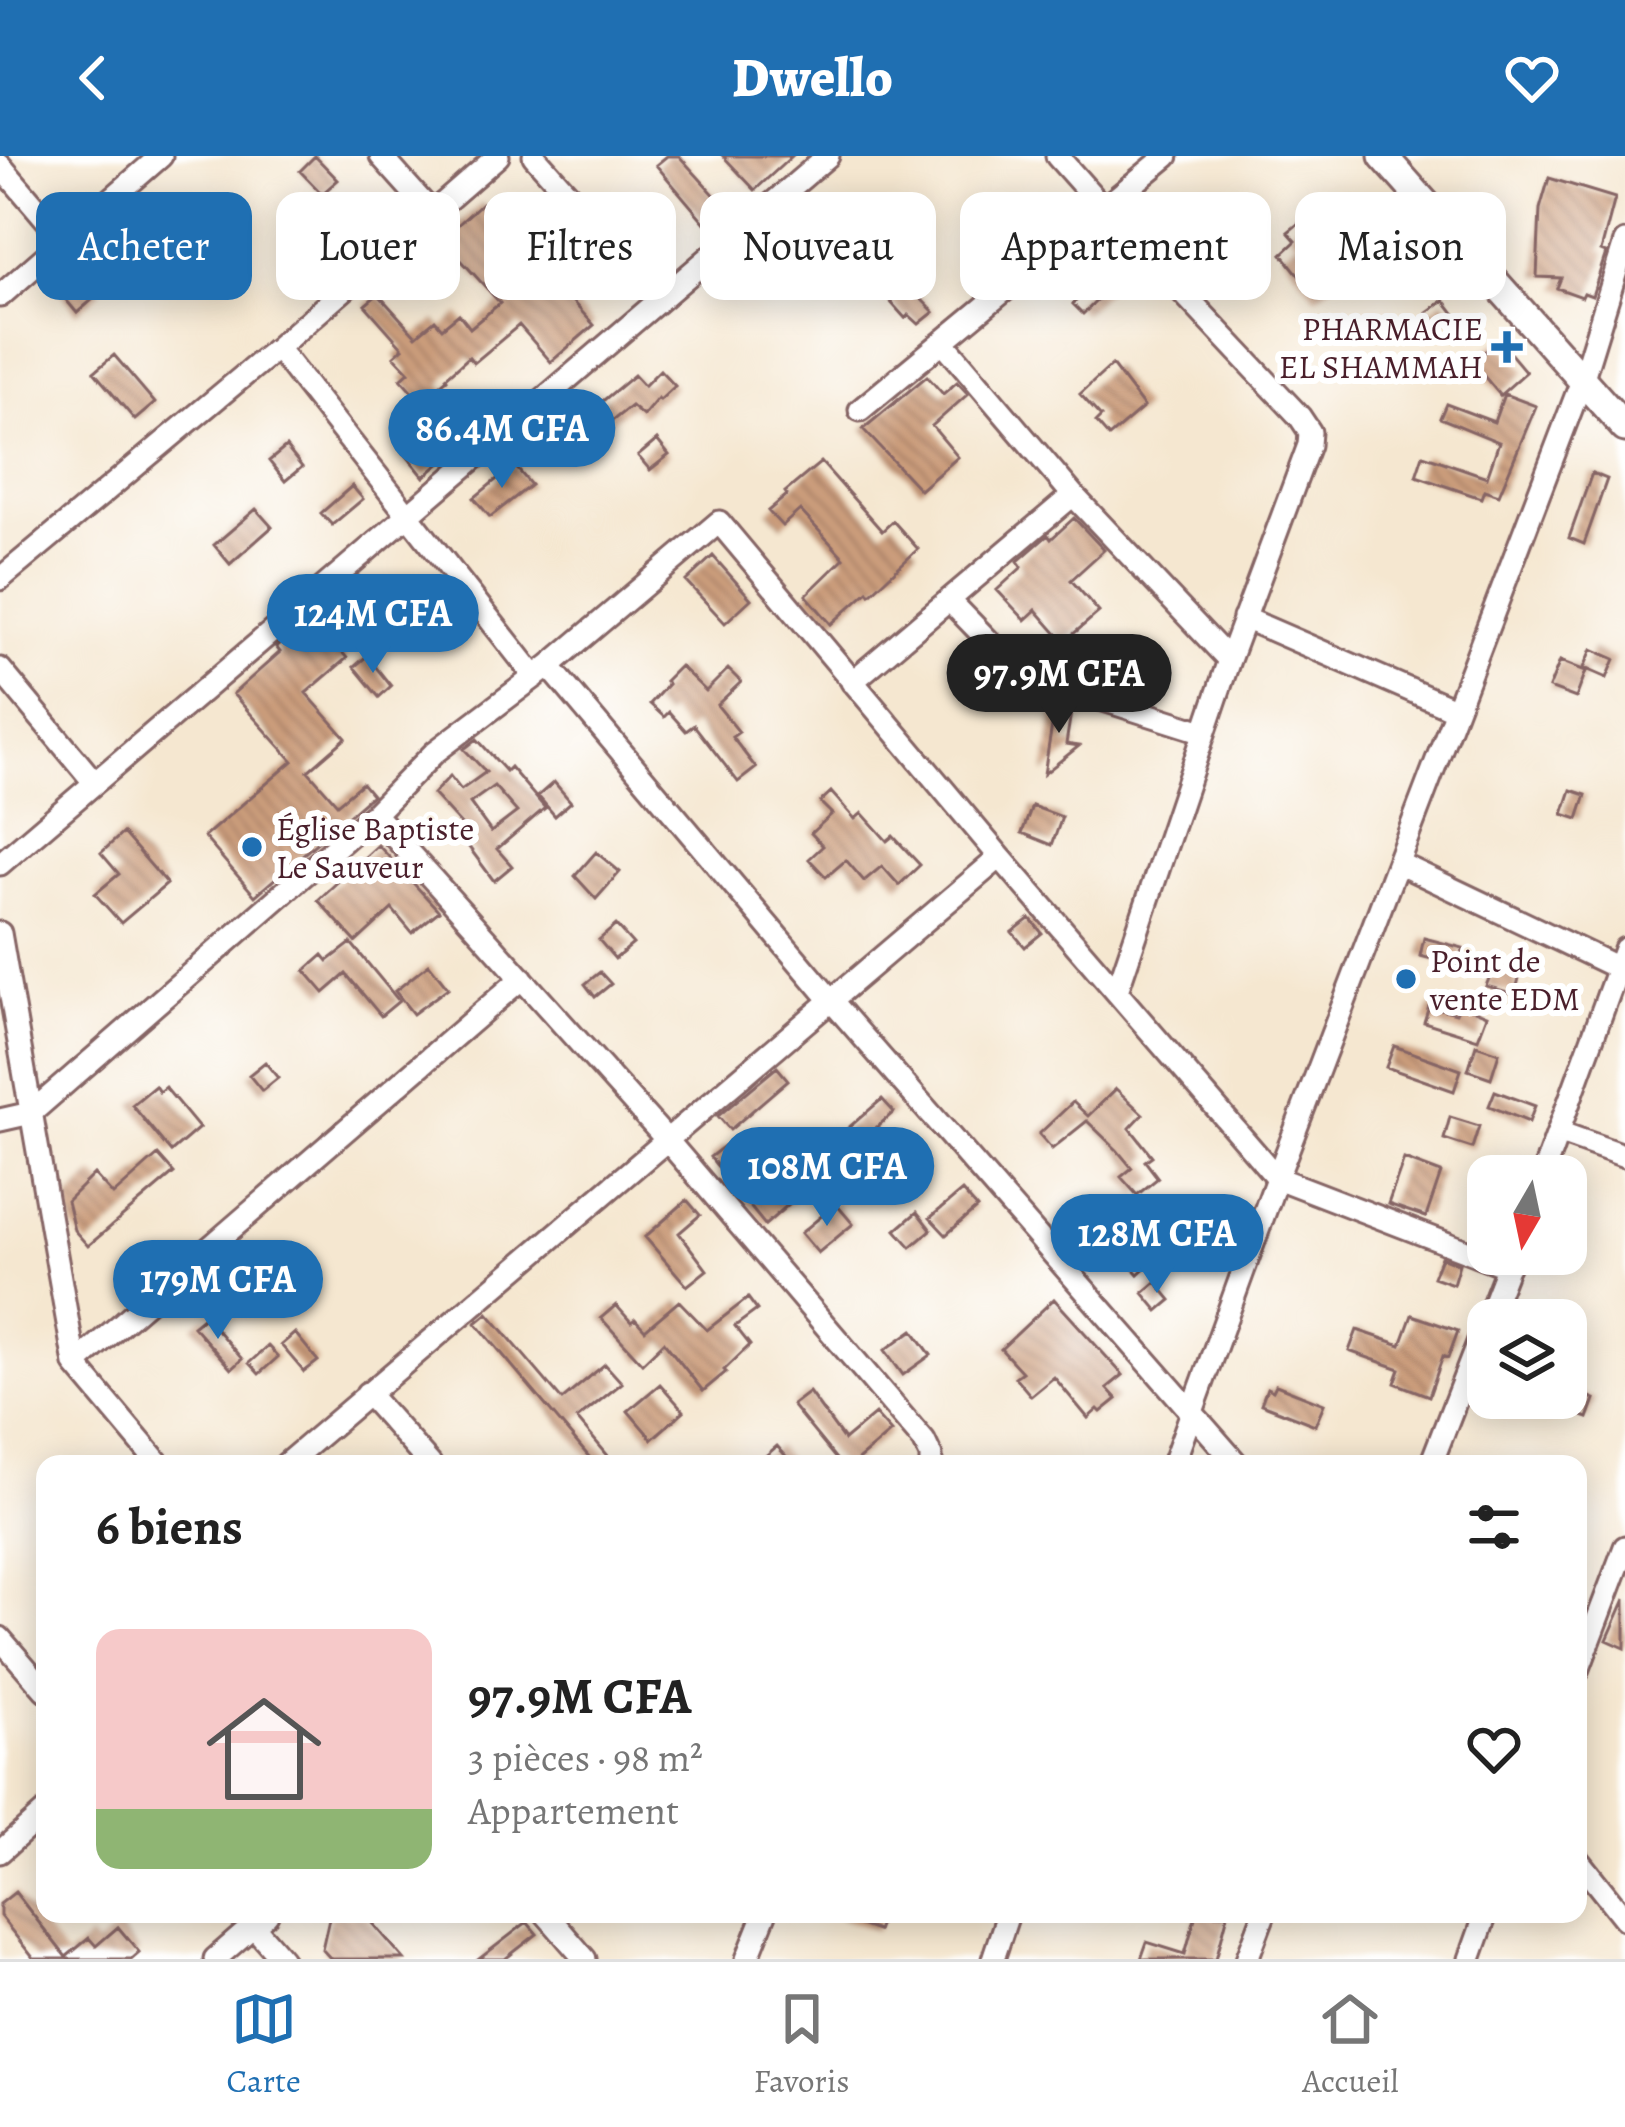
<!DOCTYPE html>
<html lang="fr">
<head>
<meta charset="utf-8">
<style>
  :root { --surface:#fff; --page:#f6f6f6; --text:#222; --muted:#767676; --line:#e0e0e0; --accent:#1f6fb2 }
  body { margin:0; font-family:Alegreya,serif; background:var(--page); color:var(--text); height:100vh; display:flex; flex-direction:column; font-size:45px; white-space:nowrap }
  * { box-sizing:border-box; margin:0 }
  p { font-size:39px; color:var(--muted) }
  .icon { flex:none; width:66px; height:66px; fill:none; stroke:currentColor; stroke-width:2; stroke-linecap:round; stroke-linejoin:round }
  .map { position:relative; flex:1; overflow:hidden }
  .side { position:absolute; left:36px; top:1299px; width:1551px; height:468px; display:flex; flex-direction:column; background:var(--surface); border-radius:24px; box-shadow:0 6px 30px #0003 }
  .side>* { flex:none }
  .guide { position:absolute; left:36px; top:36px; width:1554px; height:108px; display:flex; gap:24px }
  .needle { width:78px; rotate:189deg }
  .tools { position:absolute; left:1467px; top:999px; display:grid; gap:24px }
  .tools a { display:grid; place-items:center; width:120px; height:120px; border-radius:24px; background:var(--surface); box-shadow:0 6px 30px #0003; font-size:60px }
  .price { position:absolute; translate:-50% -102px; padding:0 27px; border-radius:42px; background:var(--accent); color:#fff; font-size:39px; line-height:78px; filter:drop-shadow(0 3px 6px #0008) }
  .price::after { content:''; position:absolute; left:50%; top:72px; width:36px; height:27px; margin-left:-18px; background:inherit; clip-path:polygon(0 0,100% 0,50% 100%) }
  .price.active { background:#222; color:#fff }
  ul { padding:0; list-style:none }
  li { display:flex; align-items:center; gap:36px; height:300px; padding:0 60px }
  li span { display:grid; place-items:center; flex:none; width:336px; height:240px; border-radius:24px; color:#555 }
  li>.icon { margin-inline-start:auto }
  span .icon { width:144px; height:144px; fill:#fffc; stroke-width:1 }
  li b { font-size:51px }
  h2 { display:flex; justify-content:space-between; align-items:center; height:144px; padding:0 60px; font-size:51px }
  .tag { padding:0 42px; border-radius:24px; background:var(--surface); box-shadow:0 6px 30px #0003; font-size:42px; line-height:108px }
  .tag.active { background:var(--accent); color:#fff }
  header { display:flex; justify-content:space-between; align-items:center; height:156px; padding:0 60px; background:var(--accent); color:#fff; font-size:54px; font-weight:800 }
  .tab-bar { display:flex; justify-content:space-around; align-items:center; height:168px; border-top:3px solid var(--line); background:var(--surface); font-size:33px; color:var(--muted) }
  .tab-bar a { display:grid; justify-items:center; gap:6px }
  .tab-bar .active { color:var(--accent) }
  .map>svg:first-child { display:block }
</style>
</head>
<body>
<header><svg class="icon" aria-label="back" viewBox="0 0 24 24"><path d="M15 5l-7 7 7 7"/></svg>Dwello<svg class="icon" aria-label="heart" viewBox="0 0 24 24"><path d="M12 20l-8-8c-3-5 5-10 8-4 3-6 11-1 8 4z"/></svg></header>
<div class="map">
<svg width="1625" height="1803" viewBox="0 0 1625 1803">
  <defs>
    <pattern id="building-back-hatch" width="6" height="6" patternUnits="userSpaceOnUse" patternTransform="scale(3)"><rect width="6" height="6" fill="#cb9d7c"/><path d="M-1 5l2 2M0 0l6 6M5-1l2 2" fill="none" stroke="#a77f66"/></pattern>
  </defs>
  <rect width="100%" height="100%" fill="#fff"/>
  <filter id="ink" filterUnits="userSpaceOnUse"><feTurbulence type="fractalNoise" baseFrequency=".00833" numOctaves="2"/><feDisplacementMap in="SourceGraphic" scale="24" xChannelSelector="R" yChannelSelector="G"/><feConvolveMatrix kernelMatrix="1 2 1 2 8 2 1 2 1" color-interpolation-filters="sRGB"/></filter>
  <filter id="wash" filterUnits="userSpaceOnUse"><feTurbulence type="fractalNoise" baseFrequency=".004" numOctaves="4" result="noise"/><feDisplacementMap in="SourceGraphic" scale="48" xChannelSelector="R" yChannelSelector="G"/><feGaussianBlur stdDeviation="2.7" result="paint"/><feColorMatrix in="noise" values="0 0 0 0 0 0 0 0 0 0 0 0 0 0 0 0 0 1.4 0 .05"/><feComposite in="paint" operator="in"/></filter>
  <g filter="url(#wash)">
    <rect width="100%" height="100%" fill="#f5e7d0"/>
    <g id="blocks">
      <path fill="url(#building-back-hatch)" fill-rule="evenodd" d="M315 0 338 24 322 38 300 15Z
        M667 0H679L730 56 710 73 656 9Z
        M723 0H792L755 34Z
        M1549 22 1615 42 1601 95 1606 97 1592 140 1584 137 1582 141 1557 132 1561 122 1537 121 1540 53Z
        M482 47 594 169 551 206 519 169 474 207 469 201 446 221 447 223 441 228 475 270 465 278 467 280 453 293 455 295 424 321 398 289 432 258 401 223 409 216 394 200 403 192 365 149 378 138 416 180 435 164 442 172 459 158 470 172 500 147 442 83Z
        M872 48 889 64 906 50 923 70 906 85 895 73 877 88 856 64Z
        M802 50 851 105 831 122 836 132 817 145 773 91 793 73 785 64Z
        M1317 65 1335 86 1316 104 1333 128 1316 141 1282 98 1296 85 1288 76 1299 67 1306 74Z
        M312 73 333 97 315 113 294 89Z
        M1423 91 1441 118 1424 128 1407 102Z
        M878 99 934 156 919 168 909 159 905 162 862 114Z
        M72 102 101 136 77 157 48 122Z
        M1108 113 1118 124 1083 158 1073 148Z
        M1444 144 1454 157 1438 169 1427 156Z
        M1499 184 1526 216 1500 239 1472 206Z
        M114 199 155 247 135 264 94 216Z
        M1112 209 1144 251 1109 281 1096 266 1101 261 1080 238Z
        M660 214 675 230 660 244 658 242 643 260 631 250 612 265 599 248 634 219 644 230Z
        M927 220 943 238 957 226 968 238 932 270 958 301 920 334 863 273Z
        M1504 238 1536 250 1499 339 1484 334 1481 342 1416 320 1423 299 1487 321 1499 286 1440 262 1446 248 1494 266Z
        M657 284 669 299 650 314 638 300Z
        M286 291 302 311 285 325 269 305Z
        M821 306 882 375 893 365 918 393 870 438 868 435 831 468 806 439 844 402 800 354 782 370 768 355 787 339 785 336Z
        M514 309 531 329 490 361 474 342Z
        M1592 317 1607 323 1584 388 1569 382Z
        M352 330 363 343 332 369 321 357Z
        M256 353 272 371 230 408 214 389Z
        M1074 362 1104 394 1071 424 1099 456 1064 486 1036 454 1025 464 997 434 1022 411 1018 405 1048 379 1051 383Z
        M713 400 751 443 725 467 686 425Z
        M314 464 347 502 306 537 346 582 308 615 337 648 362 627 372 639 255 740 204 681 293 605 233 538 280 496 276 491 290 480 295 485Z
        M1592 493 1615 503 1607 522 1584 512Z
        M367 500 391 530 379 541 354 511Z
        M1560 505 1586 515 1576 542 1549 532Z
        M680 510 706 535 728 513 741 526 717 549 739 576 732 581 756 612 738 626 694 569 686 575 669 556 664 561 650 548 668 528 665 525Z
        M1056 545 1072 550 1066 588 1079 590 1044 618Z
        M477 583 506 615 510 611 545 652 497 693 512 710 494 725 457 675 463 671 433 638 450 620 461 634 486 616 464 593ZM494 630 517 656 491 676 470 647Z
        M554 626 571 646 555 660 538 640Z
        M1571 634 1586 639 1578 663 1563 658Z
        M831 636 855 663 862 657 887 685 893 680 920 709 899 729 882 710 864 725 846 704 826 721 809 703 823 690 811 677 832 658 820 646Z
        M1032 650 1062 661 1052 689 1022 677Z
        M123 677 167 728 121 767 95 738 119 718 101 697Z
        M378 689 439 755 412 777 392 753 356 786 318 744Z
        M596 696 620 716 596 743 575 720Z
        M1030 762 1042 777 1025 791 1012 776Z
        M616 769 633 788 615 803 599 784Z
        M1424 782 1463 792 1457 810 1420 800Z
        M351 787 399 845 381 860 346 818 324 837 305 815 323 799 328 805Z
        M429 808 448 832 413 858 395 835Z
        M1494 810 1520 818 1515 838 1486 830Z
        M600 816 611 828 595 841 585 828Z
        M1460 848 1487 859 1478 883 1424 866 1429 850 1456 857Z
        M1476 889 1499 897 1491 922 1468 914Z
        M1394 890 1461 914 1454 935 1386 911Z
        M265 906 278 922 262 935 249 919Z
        M777 911 788 924 730 974 718 960Z
        M155 930 159 936 165 931 199 972 171 996 132 949Z
        M1116 933 1143 958 1130 972 1152 1000 1145 1005 1158 1022 1137 1039 1121 1021 1132 1012 1117 994 1087 965 1052 993 1039 978 1073 946 1088 960Z
        M1495 935 1535 950 1529 966 1489 950Z
        M882 943 894 956 765 1069 710 1001 724 990 766 1042Z
        M1450 961 1479 970 1472 992 1444 983Z
        M158 999 174 1017 88 1090 74 1074 67 1045 94 1018 113 1039Z
        M1404 1003 1441 1017 1426 1061 1388 1048Z
        M962 1035 977 1052 946 1079 930 1062Z
        M687 1044 700 1059 679 1077 707 1114 687 1130 645 1081Z
        M836 1048 853 1068 818 1097 801 1077Z
        M917 1056 931 1074 911 1091 896 1074Z
        M1156 1073 1167 1075 1176 1084 1138 1118 1123 1101Z
        M1441 1101 1459 1108 1453 1128 1433 1121Z
        M1156 1126 1171 1144 1158 1155 1143 1137Z
        M748 1142 757 1154 735 1170 750 1189 724 1214 726 1216 703 1235 664 1186 642 1207 601 1162 616 1149 631 1166 635 1163 645 1174 679 1145 707 1174Z
        M1054 1143 1123 1219 1107 1232 1117 1243 1101 1256 1098 1253 1088 1262 1054 1221 1031 1240 1015 1221 1022 1216 1001 1193Z
        M488 1157 562 1244 605 1208 622 1227 577 1263 615 1308H595L476 1167Z
        M1412 1159 1458 1175 1448 1202 1443 1200 1429 1240 1395 1227 1400 1213 1349 1195 1357 1174 1401 1189Z
        M205 1160 242 1203 231 1213 193 1170Z
        M913 1174 931 1199 903 1219 885 1194Z
        M295 1177 318 1205 304 1216 281 1189Z
        M268 1190 278 1201 259 1218 249 1207Z
        M660 1228 684 1255 652 1283 628 1255Z
        M1276 1229 1324 1248 1315 1269 1261 1248 1267 1232 1273 1235Z
        M1575 1235 1595 1243 1588 1262 1568 1255Z
        M809 1236 844 1284 875 1258 891 1276 853 1308H840L792 1249Z
        M777 1290 793 1308H756Z
        M1625 1443V1492L1607 1484Z
        M15 1736 66 1801 89 1782 96 1790 118 1771 139 1796 131 1803H34L0 1760V1748Z
        M330 1758H365L404 1803H331L322 1793Z
        M836 1758H883L877 1775 835 1760Z
        M1196 1758H1228L1216 1803H1141L1147 1786 1185 1798Z
        M527 1766 537 1778 505 1803H479Z"/>
    </g>
  </g>
  <g filter="url(#ink)">
    <use href="#blocks" fill-opacity="0" stroke="#866565" stroke-width="3"/>
    <g fill="none" stroke-linecap="round" stroke-linejoin="round">
      <defs>
        <path id="minor" d="M381 0 432 57
          M534 0 661 142
          M1057 0 1104 53 1300 261 1310 276 1309 289 1229 504 1117 835
          M0 9 63 83
          M0 140 161 0
          M944 187 1073 339 1229 504
          M277 192 535 521
          M860 254 1167 0
          M0 423 277 192 498 0
          M950 445 1007 504 1037 523 1204 576
          M1244 462 1456 554
          M549 510 830 843 1237 1308
          M0 513 94 626
          M852 526 1073 339
          M374 658 666 983 924 1285 931 1300V1308
          M1398 707 1618 812
          M0 708 828 0
          M0 777 75 1208 159 1308
          M0 964 31 957 374 658 435 596 549 510 719 366 1000 701 1277 1022 1508 1111
          M1558 976 1625 1000
          M1542 1020 1625 793
          M75 1208 522 822
          M367 1237 430 1308
          M286 1308 1000 701
          M1173 1308 1277 1022 1583 222 1625 86
          M1431 1308 1511 1102
          M0 1482 45 1534
          M1578 1515 1625 1391
          M0 1696 45 1656
          M1578 1704 1625 1763
          M243 1758 282 1803
          M546 1758 585 1803
          M215 1803 267 1758
          M747 1803 765 1758
          M993 1803 1008 1758
          M1247 1803 1264 1758
          M1470 1803 1486 1758"/>
        <path id="tertiary" d="M1383 0 1625 272"/>
      </defs>
      <use href="#minor" stroke="#866565" stroke-width="27"/>
      <use href="#tertiary" stroke="#866565" stroke-width="33"/>
      <use href="#minor" stroke="#fff" stroke-width="21"/>
      <use href="#tertiary" stroke="#fff" stroke-width="27"/>
    </g>
  </g>
  <g fill="#1f6fb2" stroke="#fff" stroke-width="4.5">
    <path d="M1501 173h12v12h12v12h-12v12h-12v-12h-12v-12h12z"/>
    <circle cx="252" cy="691" r="12"/>
    <circle cx="1406" cy="823" r="12"/>
  </g>
  <g text-anchor="middle" dominant-baseline="central" stroke-width="12" stroke-linejoin="round" paint-order="stroke">
    <g font-size="33" fill="#4a1f2b" stroke="#fff" text-anchor="start">
      <text x="1483" y="172" text-anchor="end">PHARMACIE<tspan x="1483" dy="38">EL SHAMMAH</tspan></text>
      <text x="276" y="672">Église Baptiste<tspan x="276" dy="38">Le Sauveur</tspan></text>
      <text x="1430" y="804">Point de<tspan x="1430" dy="38">vente EDM</tspan></text>
    </g>
  </g>
</svg>
<div class="tools">
<a><svg class="needle" viewBox="-14 -14 28 28"><path d="M0-13l5 13h-10z" fill="#e53935"/><path d="M0 13l5-13h-10z" fill="#767676"/></svg></a>
<a><svg class="icon" aria-label="layers" viewBox="0 0 24 24"><path d="M12 4l9 5-9 5-9-5zM3 14l9 5 9-5"/></svg></a>
</div>
<b class="price" style="left:502px;top:335px">86.4M CFA</b>
<b class="price" style="left:373px;top:520px">124M CFA</b>
<b class="price active" style="left:1059px;top:580px">97.9M CFA</b>
<b class="price" style="left:827px;top:1073px">108M CFA</b>
<b class="price" style="left:1157px;top:1140px">128M CFA</b>
<b class="price" style="left:218px;top:1186px">179M CFA</b>
<div class="guide">
<a class="tag active">Acheter</a>
<a class="tag">Louer</a>
<a class="tag">Filtres</a>
<a class="tag">Nouveau</a>
<a class="tag">Appartement</a>
<a class="tag">Maison</a>
</div>
<section class="side">
<h2>6 biens<svg class="icon" aria-label="filters" viewBox="0 0 24 24"><path d="M4 7h16M4 17h16"/><circle cx="9" cy="7" r="2"/><circle cx="15" cy="17" r="2"/></svg></h2>
<ul>
<li><span style="background:linear-gradient(#f6c9c9 75%,#8fb573 0)"><svg class="icon" aria-label="home" viewBox="0 0 24 24"><path d="M3 11l9-7 9 7M6 9v11h12V9"/></svg></span><div><b>97.9M CFA</b><p>3 pièces · 98 m²</p><p>Appartement</p></div><svg class="icon" aria-label="heart" viewBox="0 0 24 24"><path d="M12 20l-8-8c-3-5 5-10 8-4 3-6 11-1 8 4z"/></svg></li>
</ul>
</section>
</div>
<nav class="tab-bar">
<a class="active"><svg class="icon" aria-label="map" viewBox="0 0 24 24"><path d="M3 6l6-2 6 2 6-2v14l-6 2-6-2-6 2zM9 4v14M15 6v14"/></svg>Carte</a>
<a><svg class="icon" aria-label="saved" viewBox="0 0 24 24"><path d="M7 4h10v16l-5-4-5 4z"/></svg>Favoris</a>
<a><svg class="icon" aria-label="home" viewBox="0 0 24 24"><path d="M3 11l9-7 9 7M6 9v11h12V9"/></svg>Accueil</a>
</nav>
</body>
</html>
